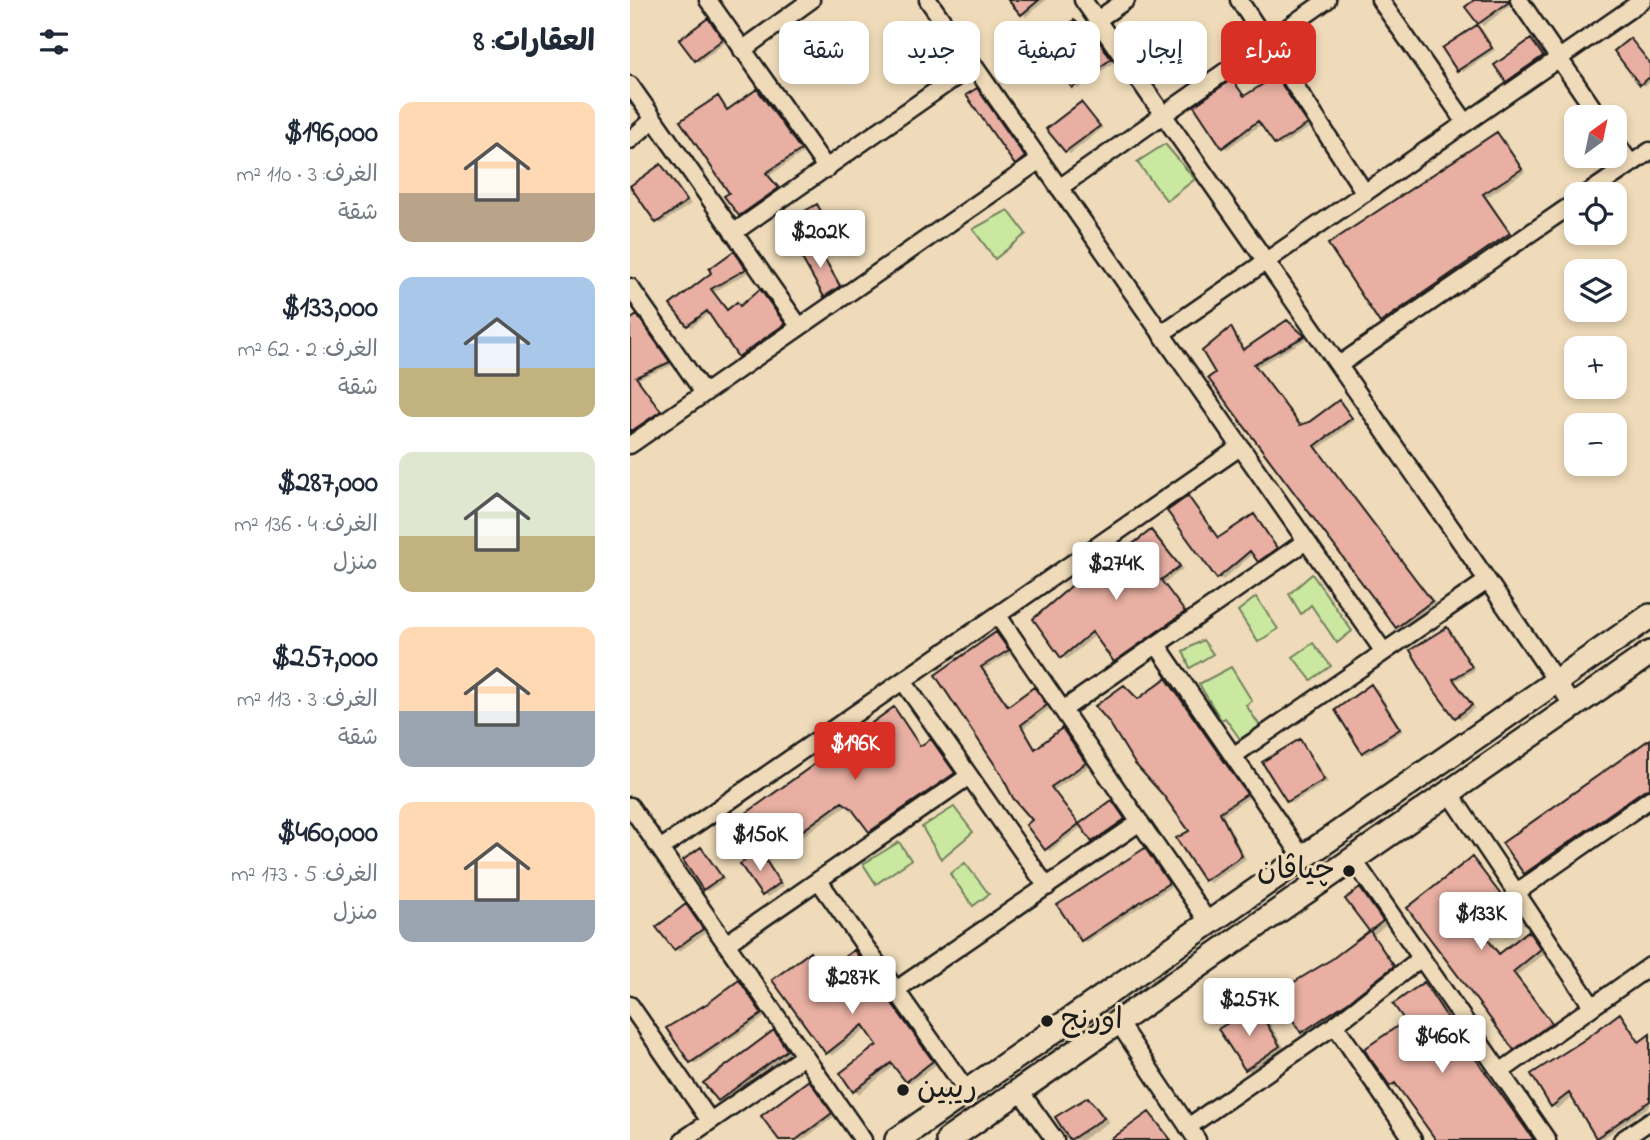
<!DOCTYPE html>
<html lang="ar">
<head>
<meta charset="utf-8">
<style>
  :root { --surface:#fff; --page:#f2f2f3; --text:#1f2937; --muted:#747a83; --accent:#d93025 }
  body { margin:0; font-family:"Indie Flower","Playpen Sans Arabic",sans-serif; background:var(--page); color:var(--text); direction:rtl; height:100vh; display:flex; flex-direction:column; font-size:26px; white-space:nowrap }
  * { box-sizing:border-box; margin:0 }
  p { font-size:23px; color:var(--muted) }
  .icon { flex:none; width:38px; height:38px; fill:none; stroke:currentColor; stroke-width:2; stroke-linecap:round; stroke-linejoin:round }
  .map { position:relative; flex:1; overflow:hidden; direction:ltr }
  .details { display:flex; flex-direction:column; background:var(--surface); width:630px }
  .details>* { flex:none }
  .banner { position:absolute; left:21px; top:21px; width:665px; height:63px; direction:rtl; display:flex; gap:14px }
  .needle { width:46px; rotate:33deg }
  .buttons { position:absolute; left:934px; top:105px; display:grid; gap:14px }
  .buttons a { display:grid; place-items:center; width:63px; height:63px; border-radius:14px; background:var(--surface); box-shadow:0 4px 10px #0003; font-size:35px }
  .price { position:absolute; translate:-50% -60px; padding:0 16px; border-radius:7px; background:#fff; color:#222; font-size:23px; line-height:46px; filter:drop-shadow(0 2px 4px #0008) }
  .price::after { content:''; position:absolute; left:50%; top:42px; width:21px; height:16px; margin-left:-10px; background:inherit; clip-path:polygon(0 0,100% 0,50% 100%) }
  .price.on { background:var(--accent); color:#fff }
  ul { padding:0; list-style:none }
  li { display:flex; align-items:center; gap:21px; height:175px; padding:0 35px }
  li span { display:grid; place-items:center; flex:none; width:196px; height:140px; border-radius:14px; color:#555 }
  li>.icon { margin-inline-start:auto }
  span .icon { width:84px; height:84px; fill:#fffc; stroke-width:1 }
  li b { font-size:30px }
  h2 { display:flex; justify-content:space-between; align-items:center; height:84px; padding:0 35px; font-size:30px }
  .chip { padding:0 24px; border-radius:14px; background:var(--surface); box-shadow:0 4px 10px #0003; font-size:24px; line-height:63px }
  .chip.on { background:var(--accent); color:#fff }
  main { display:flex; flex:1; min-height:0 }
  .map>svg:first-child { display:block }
</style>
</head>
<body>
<main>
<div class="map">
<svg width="1020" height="1140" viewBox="0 0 1020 1140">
  <rect width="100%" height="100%" fill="#efdbb9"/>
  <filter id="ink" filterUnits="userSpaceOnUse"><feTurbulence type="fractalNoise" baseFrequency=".0143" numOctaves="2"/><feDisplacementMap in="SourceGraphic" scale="14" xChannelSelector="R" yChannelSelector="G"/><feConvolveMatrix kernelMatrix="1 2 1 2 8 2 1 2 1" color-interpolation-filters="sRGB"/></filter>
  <g filter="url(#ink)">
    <path fill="#cae8a0" stroke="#73825e" stroke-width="2" d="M535 144 565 179 537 201 507 162Z
      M378 210 396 234 365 259 343 229Z
      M682 574 722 631 707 643 681 605 671 614 659 594Z
      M626 597 648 629 628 642 608 611Z
      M573 640 583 654 560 668 553 651Z
      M683 643 701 666 681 680 663 657Z
      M601 667 622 701 616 705 630 726 610 739 595 718 591 720 569 684Z
      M324 807 343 832 311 859 292 827Z
      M269 842 281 860 246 884 233 864Z
      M335 863 359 894 343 906 320 874Z"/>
    <path fill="#0003" d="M380 0H416L396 17Z
      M847 0H877L881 5 853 26 837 7Z
      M78 20 96 42 70 62 66 60Z
      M449 25 471 43 484 62 448 89 425 67Z
      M847 27 852 29 865 50 833 72 828 69Z
      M1000 40 1020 62V82L1015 86 1011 83Z
      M901 41 917 59 881 83 877 81Z
      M646 78 650 81 681 127 650 146 646 144 632 124 597 149 593 146 602 82 616 97Z
      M347 90 351 92 398 160 390 166 386 164Z
      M128 91 132 93 174 152 139 176 152 191 114 217 110 215 88 98 99 111Z
      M451 104 473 128 440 154 436 151Z
      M867 134 872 137 895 172 857 197 883 236 756 324 751 321Z
      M32 166 36 168 61 204 31 224 27 222 3 189 0 191V185L1 187Z
      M187 206 191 209 201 227 169 245 164 242Z
      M185 245 189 247 214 289 200 298 195 296Z
      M104 253 119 272 84 292 99 311 107 304 111 307 130 291 134 293 158 327 114 358 110 356 80 313 62 327 58 325 84 273Z
      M7 317 11 320 43 365 8 379 34 413 0 436V322Z
      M661 325 677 339 627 367 672 426 680 424 709 402 725 421 688 449 805 603 771 629 767 626 588 373 601 329 605 332 616 351Z
      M558 498 562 501 590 539 624 516 628 519 650 551 633 563 624 553 593 580 589 577Z
      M522 532 553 569 534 583 558 615 489 663 466 635 437 659 432 657 457 581Z
      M817 629 822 632 845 670 826 681 845 708 831 719 826 716Z
      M367 634 382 653 354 669 380 706 404 689 420 708 394 728 407 750 432 730 436 732 460 766 424 790 450 825 482 802 498 822 468 843 453 826 420 851 416 849 405 821 385 797 307 676Z
      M536 681 540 683 620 797 593 815 616 859 580 883 575 880 549 839 562 831 494 687 509 700Z
      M742 686 746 688 773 731 737 754 733 752Z
      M264 709 268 712 292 747 301 741 305 743 328 776 244 834 218 804 149 853 145 851Z
      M670 742 674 744 698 782 662 803 658 801Z
      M1020 742V793L900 876 895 873Z
      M71 849 75 851 95 880 78 891 74 889Z
      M515 850 519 853 542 886 456 942 452 940Z
      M130 853 134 855 154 886 138 897 133 895 113 865Z
      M842 859 847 862 875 899 846 922 871 954 899 933 904 936 916 953 887 975 926 1026 890 1051 885 1048 780 908Z
      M730 890 735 892 757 925 743 935 768 969 677 1035 672 1032 649 994 703 960 742 931 718 899Z
      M56 906 60 909 76 932 49 952 45 949Z
      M225 952 229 954 307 1064 281 1083 265 1065 229 1094 224 1091 249 1045 237 1028 202 1055 197 1053 180 954 185 957 195 972Z
      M109 982 113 985 135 1017 65 1064 61 1062 79 1004Z
      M794 984 799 987 835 1042 905 1140H808L769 1085 766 1088 761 1085Z
      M626 1008 632 1011 655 1049 622 1072 616 1069Z
      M990 1015 995 1018 1011 1043 1020 1036V1106L972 1139 967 1137 943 1097 927 1109 922 1106 955 1041Z
      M144 1032 160 1053 94 1102 89 1100Z
      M179 1082 183 1085 205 1116 173 1140H151Z
      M458 1099 465 1103 479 1122 452 1140H444L442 1138Z
      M519 1114 524 1117 542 1140H483Z"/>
    <path fill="#e8afa2" stroke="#1c1c1c" stroke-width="2" d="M378 0H409L391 15Z
      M844 0H879V2L848 24 835 7Z
      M78 18 93 39 65 61 49 40Z
      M444 20 467 38 481 59 442 88 427 67 424 68 407 49Z
      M847 25 862 48 827 71 812 48Z
      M1000 38 1020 63V77L1010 85 984 51Z
      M901 39 913 56 876 82 864 65Z
      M646 76 678 124 645 145 628 121 592 148 564 106 602 79 614 96Z
      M347 88 395 157 385 165 336 95Z
      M127 89 171 150 136 173 149 188 109 216 94 196 99 193 50 121 88 96 97 110Z
      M451 102 470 126 435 152 416 129Z
      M867 132 892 169 853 194 880 233 750 323 698 244Z
      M31 164 57 201 26 223 0 186Z
      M187 204 198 224 163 243 152 224Z
      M185 242 210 286 194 297 170 255Z
      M104 251 116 269 81 289 97 310 107 302 110 306 130 289 155 324 108 357 77 311 57 326 40 305 81 273 79 269Z
      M7 315 40 362 6 377 31 411 0 432V320Z
      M657 320 675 336 624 364 670 425 679 422 709 400 722 418 685 446 802 601 766 628 578 378 585 373 572 351 601 327 613 350Z
      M558 496 588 538 624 514 647 548 628 562 620 551 587 579 537 511Z
      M521 530 550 566 531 580 555 612 484 662 462 632 431 658 403 619 453 576 456 580Z
      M817 627 842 667 823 679 842 705 825 718 804 690 780 650Z
      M366 632 379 650 351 667 378 706 404 687 417 705 391 725 405 749 432 728 456 763 421 787 449 824 415 850 396 825 402 820 383 798 371 774 305 675Z
      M536 678 617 794 590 812 612 856 574 881 546 838 559 831 533 795 505 764 479 722 465 706 494 685 508 699Z
      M741 684 770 729 732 753 705 710Z
      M264 707 290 746 301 739 325 773 239 832 221 808 212 802 143 852 115 814Z
      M670 739 694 780 657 802 632 762Z
      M1020 739V789L1014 790 894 874 872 843Z
      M482 800 495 819 462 842 449 824Z
      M71 847 92 877 73 890 53 860Z
      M515 848 539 883 451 941 427 905Z
      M130 851 150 883 132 896 110 864Z
      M842 857 871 895 841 918 869 954 898 931 911 949 883 972 922 1023 884 1050 777 908Z
      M730 888 753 921 740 931 764 966 718 1002 671 1033 646 993 702 959 739 931 715 899Z
      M56 904 73 929 44 950 26 927Z
      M224 950 303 1061 276 1082 261 1063 223 1092 210 1073 247 1045 233 1025 196 1054 142 980 180 952 193 972Z
      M109 980 132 1014 60 1063 36 1028 78 1003Z
      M794 982 830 1037 904 1140H806L765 1083 760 1086 739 1057 734 1049 775 1021 763 1004Z
      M626 1006 650 1046 615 1070 588 1029Z
      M990 1013 1009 1042 1020 1034V1101L966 1138 939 1093 921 1107 901 1074 954 1040Z
      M144 1030 157 1050 88 1101 73 1083Z
      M179 1080 202 1113 166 1140H149L131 1116Z
      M458 1097 474 1118 440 1140 425 1117Z
      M519 1112 541 1140H480Z"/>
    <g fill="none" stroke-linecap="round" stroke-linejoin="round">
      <defs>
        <path id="street" d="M78 0 197 169
          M298 0 754 652
          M453 0C617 235 783 469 943 706
          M609 0 735 193
          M750 0 836 123
          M889 0 969 117
          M467 20 496 0
          M112 50 181 0
          M0 85 169 326
          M0 140 24 119
          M985 141 1001 164
          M429 188 697 0
          M957 194 1020 151
          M103 233 343 65
          M0 287 74 393
          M531 334 1013 0
          M709 365 947 201
          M0 445 410 160
          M368 616 579 923
          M527 645 673 858
          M273 681 417 887
          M434 709 676 541
          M603 756 857 581
          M819 792 962 1006
          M0 806 233 1140
          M30 849 610 447
          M723 859 917 1140
          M189 881 337 1091
          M887 892 1020 799
          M96 944 339 776
          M266 990 510 822
          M0 1005 80 1121
          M488 1022 567 1140
          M705 1025 783 1140
          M870 1072 1020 966
          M389 1090 425 1140
          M558 1127 705 1025 791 958
          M53 1140 174 1056
          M992 1140 1020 1121"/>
        <path id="secondary" d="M267 1140 1020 616
          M318 1140 1020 653"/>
      </defs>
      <use href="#street" stroke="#1c1c1c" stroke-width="21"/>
      <use href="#secondary" stroke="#1c1c1c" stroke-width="28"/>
      <use href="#street" stroke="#efdbb9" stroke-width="16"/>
      <use href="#secondary" stroke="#efdbb9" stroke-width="23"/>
    </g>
  </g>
  <g fill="#1c1c1c" stroke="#efdbb9" stroke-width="2.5">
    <circle cx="719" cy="871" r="7"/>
    <circle cx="417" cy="1021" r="7"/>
    <circle cx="273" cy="1090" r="7"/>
  </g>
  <g text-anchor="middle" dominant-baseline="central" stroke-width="6" stroke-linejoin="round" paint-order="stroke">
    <g font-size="30" fill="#1c1c1c" stroke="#efdbb9" text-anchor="start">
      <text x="705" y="871" text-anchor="end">چياڤان</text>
      <text x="431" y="1021">اورنج</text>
      <text x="287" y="1090">ريبين</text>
    </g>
  </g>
</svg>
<div class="buttons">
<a><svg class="needle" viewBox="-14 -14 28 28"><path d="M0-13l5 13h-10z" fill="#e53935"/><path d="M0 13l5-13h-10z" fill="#747a83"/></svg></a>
<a><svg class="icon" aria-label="locate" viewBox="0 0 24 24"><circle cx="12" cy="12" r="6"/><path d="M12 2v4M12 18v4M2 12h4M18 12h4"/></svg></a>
<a><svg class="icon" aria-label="layers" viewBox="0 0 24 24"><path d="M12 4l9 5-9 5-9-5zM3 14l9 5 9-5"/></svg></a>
<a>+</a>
<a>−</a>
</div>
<b class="price" style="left:190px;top:270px">$202K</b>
<b class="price" style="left:486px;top:602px">$274K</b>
<b class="price on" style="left:225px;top:782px">$196K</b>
<b class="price" style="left:130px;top:873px">$150K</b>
<b class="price" style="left:851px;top:952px">$133K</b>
<b class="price" style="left:222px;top:1016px">$287K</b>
<b class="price" style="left:619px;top:1038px">$257K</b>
<b class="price" style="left:812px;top:1075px">$460K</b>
<div class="banner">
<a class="chip on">شراء</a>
<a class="chip">إيجار</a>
<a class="chip">تصفية</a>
<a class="chip">جديد</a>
<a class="chip">شقة</a>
</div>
</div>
<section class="details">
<h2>العقارات: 8<svg class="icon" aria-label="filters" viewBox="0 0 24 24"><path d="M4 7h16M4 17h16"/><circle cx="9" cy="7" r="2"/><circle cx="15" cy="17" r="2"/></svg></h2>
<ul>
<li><span style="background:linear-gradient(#ffd9b3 65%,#b9a48a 0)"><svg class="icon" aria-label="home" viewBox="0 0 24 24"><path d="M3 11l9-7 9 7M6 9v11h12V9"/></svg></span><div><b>$196,000</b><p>الغرف: 3 · 110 m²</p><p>شقة</p></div></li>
<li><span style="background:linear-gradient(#a9c7e8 65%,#c2b280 0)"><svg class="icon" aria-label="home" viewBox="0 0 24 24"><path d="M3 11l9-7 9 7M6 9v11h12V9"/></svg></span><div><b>$133,000</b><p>الغرف: 2 · 62 m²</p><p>شقة</p></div></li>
<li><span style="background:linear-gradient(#dfe7d0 60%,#c2b280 0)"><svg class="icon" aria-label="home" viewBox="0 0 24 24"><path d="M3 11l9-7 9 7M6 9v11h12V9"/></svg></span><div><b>$287,000</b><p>الغرف: 4 · 136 m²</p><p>منزل</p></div></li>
<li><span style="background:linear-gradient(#ffd9b3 60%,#9aa5b1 0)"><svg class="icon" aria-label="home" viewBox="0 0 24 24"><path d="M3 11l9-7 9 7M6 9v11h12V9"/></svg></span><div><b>$257,000</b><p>الغرف: 3 · 113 m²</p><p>شقة</p></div></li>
<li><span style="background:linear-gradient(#ffd9b3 70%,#9aa5b1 0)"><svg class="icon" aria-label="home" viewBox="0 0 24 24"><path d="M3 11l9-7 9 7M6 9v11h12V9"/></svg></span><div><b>$460,000</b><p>الغرف: 5 · 173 m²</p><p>منزل</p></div></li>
</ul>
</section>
</main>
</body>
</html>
